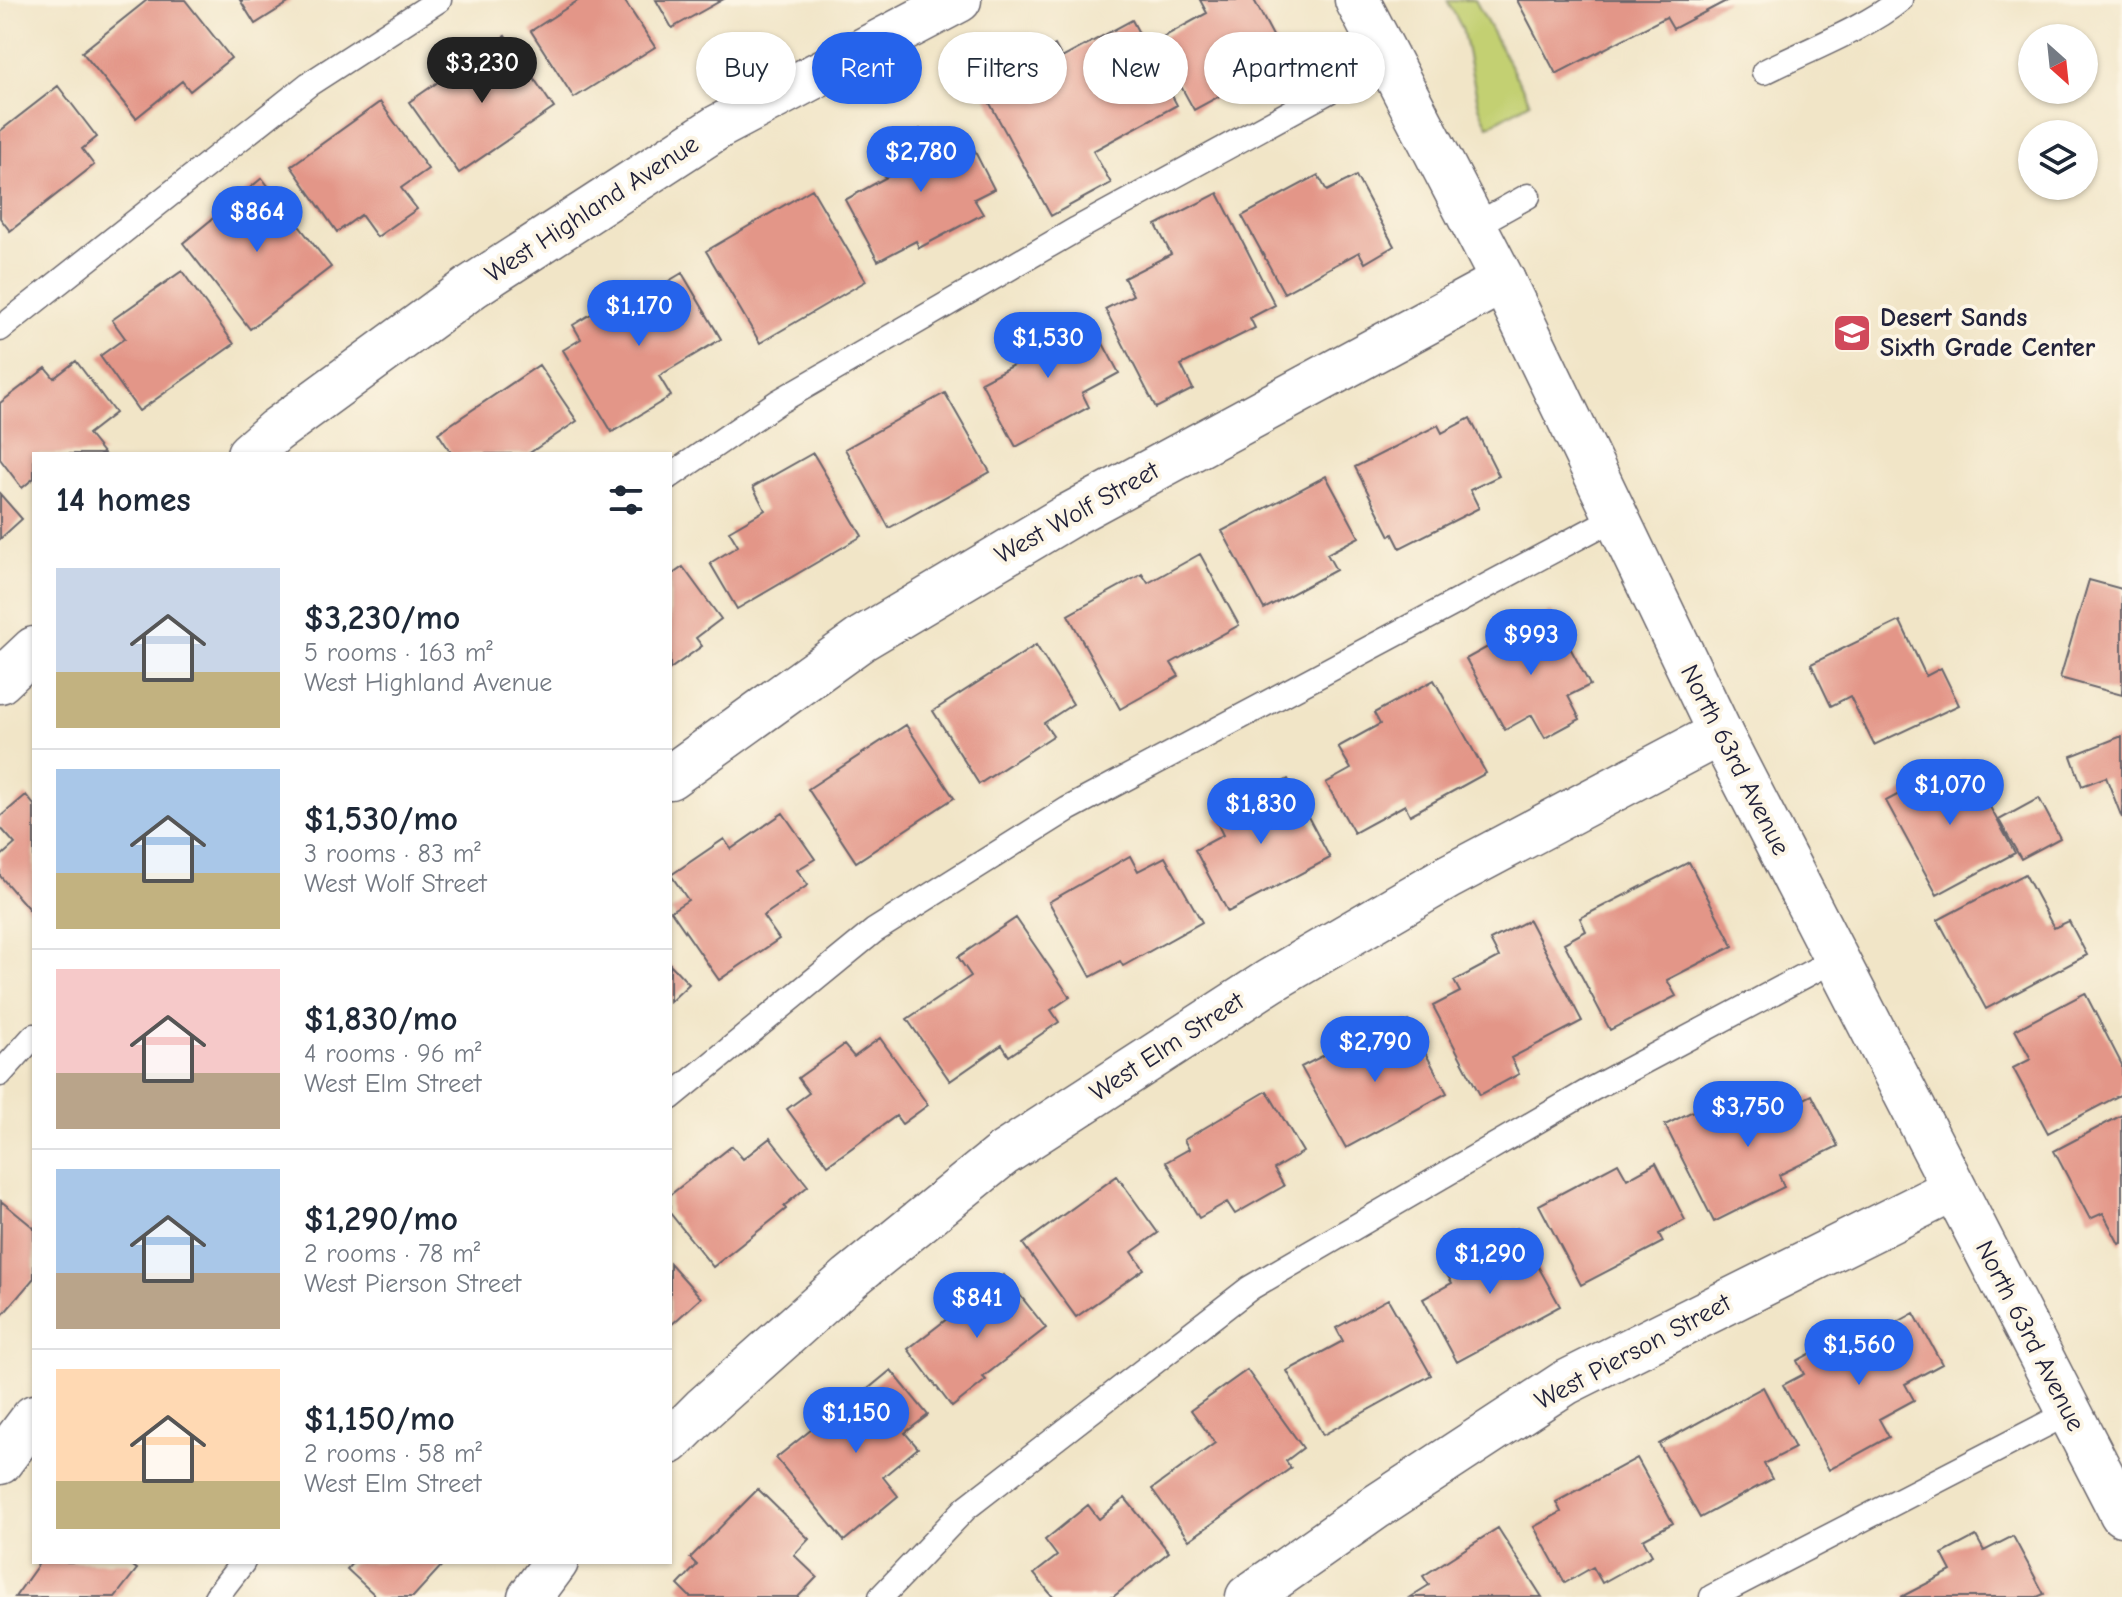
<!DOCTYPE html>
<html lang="en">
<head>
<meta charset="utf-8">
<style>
  :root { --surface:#fff; --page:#f6f6f7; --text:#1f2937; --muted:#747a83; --line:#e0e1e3; --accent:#2563eb }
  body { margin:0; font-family:"Comic Neue",sans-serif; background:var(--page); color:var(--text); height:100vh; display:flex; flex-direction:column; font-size:30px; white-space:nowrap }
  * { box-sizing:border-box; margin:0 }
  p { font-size:26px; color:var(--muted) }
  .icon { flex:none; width:44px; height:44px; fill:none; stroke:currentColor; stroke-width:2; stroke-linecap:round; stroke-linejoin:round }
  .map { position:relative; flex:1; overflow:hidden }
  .side { position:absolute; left:32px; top:452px; width:640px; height:1112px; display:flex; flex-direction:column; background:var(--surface); border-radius:0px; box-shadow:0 2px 6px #0004 }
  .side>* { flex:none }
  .banner { position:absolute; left:696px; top:32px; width:760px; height:72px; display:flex; gap:16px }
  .needle { width:52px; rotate:153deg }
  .tools { position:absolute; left:2018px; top:24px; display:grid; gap:16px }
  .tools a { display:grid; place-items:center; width:80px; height:80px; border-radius:50%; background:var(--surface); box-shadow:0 2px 6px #0004; font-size:40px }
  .price { position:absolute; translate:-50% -68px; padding:0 18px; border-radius:28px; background:var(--accent); color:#fff; font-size:26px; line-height:52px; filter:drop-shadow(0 2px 4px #0008) }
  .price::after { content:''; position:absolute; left:50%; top:48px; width:24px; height:18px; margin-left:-12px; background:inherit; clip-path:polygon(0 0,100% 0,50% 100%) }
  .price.selected { background:#222; color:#fff }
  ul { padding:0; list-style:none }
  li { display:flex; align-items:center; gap:24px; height:200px; padding:0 24px }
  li+li { border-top:2px solid var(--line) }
  li span { display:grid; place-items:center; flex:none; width:224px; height:160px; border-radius:0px; color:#555 }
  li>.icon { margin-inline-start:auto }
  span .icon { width:96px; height:96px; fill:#fffc; stroke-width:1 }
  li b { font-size:34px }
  h2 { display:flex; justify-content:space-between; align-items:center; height:96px; padding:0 24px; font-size:34px }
  .chip { padding:0 28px; border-radius:36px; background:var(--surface); box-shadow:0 2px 6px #0004; font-size:28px; line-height:72px }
  .chip.selected { background:var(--accent); color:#fff }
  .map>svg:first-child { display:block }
</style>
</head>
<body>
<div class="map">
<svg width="2122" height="1597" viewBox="0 0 2122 1597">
  <rect width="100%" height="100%" fill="#fcf5e5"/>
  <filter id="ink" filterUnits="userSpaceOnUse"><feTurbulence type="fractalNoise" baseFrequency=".0125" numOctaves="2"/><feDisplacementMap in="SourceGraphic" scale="16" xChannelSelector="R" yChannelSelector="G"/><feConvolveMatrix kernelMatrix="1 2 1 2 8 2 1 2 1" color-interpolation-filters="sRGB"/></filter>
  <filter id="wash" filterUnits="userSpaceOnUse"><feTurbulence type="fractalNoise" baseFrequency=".006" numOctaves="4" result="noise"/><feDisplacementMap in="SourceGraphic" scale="32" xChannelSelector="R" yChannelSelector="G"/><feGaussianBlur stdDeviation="1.8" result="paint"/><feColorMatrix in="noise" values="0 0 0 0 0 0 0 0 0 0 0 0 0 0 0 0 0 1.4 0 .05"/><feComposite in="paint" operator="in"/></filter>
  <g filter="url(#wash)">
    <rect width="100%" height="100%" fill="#f1e5c7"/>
    <path fill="#c3d072" stroke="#727956" stroke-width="2" d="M1447 0H1475L1530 102 1488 126 1479 107 1462 28Z"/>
    <g id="blocks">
      <path fill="#e39688" d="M147 0H185L231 58 190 91 182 81 136 118 82 52Z
        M240 0H293L255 24Z
        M579 0H624L655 47 574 98 531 31Z
        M656 0H722L672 28Z
        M1200 0H1254L1288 64 1235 92 1234 88 1194 110 1156 41 1207 13Z
        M1517 0H1728L1673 29 1666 17 1556 74Z
        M1132 20 1177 105 1093 151 1111 183 1051 216 987 98 1008 87 1001 74 1055 45 1062 58Z
        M505 36 554 108 459 173 409 102Z
        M58 86 97 137 82 149 94 165 10 231 0 218V131Z
        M380 102 428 169 401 188 417 209 377 237 361 215 337 232 291 166Z
        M920 129 932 150 965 132 994 189 974 199 983 214 919 248 916 241 878 261 845 200 896 172 884 148Z
        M1318 175 1327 191 1356 176 1394 246 1365 263 1359 252 1284 293 1242 216Z
        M262 178 331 267 250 329 183 243Z
        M812 189 866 281 760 343 706 251Z
        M1218 193 1275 305 1250 318 1255 328 1181 365 1193 389 1156 408 1105 309 1133 295 1124 278 1171 254 1156 225Z
        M182 271 234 344 139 411 100 356 125 338 112 320Z
        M682 273 721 339 659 376 671 396 612 432 563 350 581 339 573 325 624 294 630 304Z
        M1053 323 1062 339 1092 323 1119 373 1082 393 1089 407 1016 447 981 382 1017 363 1009 347Z
        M76 361 115 413 88 434 104 454H34V478L22 488 0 459V403L46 368 54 378Z
        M539 365 577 421 528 454H452L438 433Z
        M945 393 990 472 889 528 845 449Z
        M1470 418 1499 476 1470 490 1479 508 1400 548 1393 534 1390 536 1355 467 1438 425 1442 433Z
        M813 453 862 536 737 609 710 563 738 546 729 531 765 510 753 487Z
        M1326 476 1359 537 1327 554 1336 570 1264 609 1222 531Z
        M0 494 22 519 0 539Z
        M1200 554 1239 625 1171 663 1179 676 1120 709 1068 615 1142 574 1148 583Z
        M683 567 721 619 696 638 702 646 670 669V576Z
        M2089 580 2122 589V695L2060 678Z
        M1551 612 1590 685 1568 696 1580 719 1545 738 1532 715 1505 730 1466 659Z
        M1900 621 1926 676 1941 668 1959 705 1874 745 1850 696 1831 706 1811 664Z
        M1036 645 1073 704 1044 723 1053 736 979 784 933 711Z
        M1434 680 1486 773 1410 815 1405 805 1354 833 1326 783 1351 769 1338 747 1380 724 1374 713Z
        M906 725 954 798 856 862 808 789Z
        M2122 736V818L2106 777 2082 786 2071 756Z
        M1964 759 2015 853 1937 895 1886 801Z
        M1288 779 1330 858 1228 912 1195 850 1223 835 1215 819Z
        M26 795 34 805V915L0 876V857L15 844 0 827V817Z
        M2039 798 2060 838 2021 859 1999 820Z
        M783 813 815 859 797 870 808 885 763 916 779 939 719 980 671 911 688 900 671 875 724 839 731 849Z
        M1130 856 1138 871 1165 857 1202 922 1123 966 1120 961 1091 977 1049 902Z
        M1689 862 1733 946 1667 980 1676 996 1610 1030 1564 943 1586 931 1580 918Z
        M2025 874 2054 928 2069 921 2087 955 1986 1009 1938 920Z
        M1016 918 1070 997 1051 1010 1059 1022 1009 1056 1002 1045 950 1081 907 1019 971 976 958 957Z
        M1529 920 1582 1021 1511 1058 1519 1074 1480 1095 1433 1006 1460 992 1454 981 1499 957 1490 940Z
        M670 964 689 984 670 1002Z
        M2085 993 2122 1065V1094L2048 1133 2013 1068 2031 1059 2015 1030Z
        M1408 1021 1447 1093 1346 1148 1301 1067 1330 1052 1335 1061Z
        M880 1038 928 1105 902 1124 896 1116 828 1165 787 1109 809 1093 798 1078 844 1045 854 1057Z
        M1267 1091 1303 1152 1274 1169 1284 1186 1235 1214 1227 1202 1199 1218 1166 1162 1189 1149 1184 1140Z
        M1773 1092 1782 1110 1812 1095 1838 1146 1779 1175 1784 1187 1714 1222 1665 1125 1719 1098 1728 1115Z
        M2122 1115V1243L2119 1244 2103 1213 2090 1219 2054 1151Z
        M770 1138 808 1186 784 1206 786 1209 713 1267 670 1213V1195L732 1146 743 1159Z
        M1618 1163 1627 1179 1656 1163 1685 1220 1659 1234 1663 1242 1581 1285 1539 1205Z
        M1117 1176 1158 1233 1132 1252 1144 1269 1076 1317 1023 1244Z
        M1 1201 34 1228V1278L0 1318Z
        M1517 1228 1560 1306 1457 1362 1423 1299 1452 1283 1443 1268Z
        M670 1263 701 1298 670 1326Z
        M1004 1275 1046 1328 983 1377 986 1380 952 1407 908 1349Z
        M1388 1299 1431 1375 1323 1435 1287 1371 1343 1341 1336 1328Z
        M1914 1313 1942 1364 1905 1384 1914 1400 1879 1419 1889 1437 1829 1470 1783 1385 1804 1374 1797 1361 1851 1331 1858 1344Z
        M891 1370 928 1415 905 1433 918 1448 883 1477 898 1496 844 1541 776 1458 837 1409 840 1412Z
        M1247 1370 1303 1448 1286 1461 1291 1468 1189 1540 1152 1489 1215 1443 1191 1410Z
        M1763 1387 1795 1448 1764 1464 1772 1479 1700 1518 1659 1444Z
        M1637 1458 1673 1523 1643 1539 1652 1555 1602 1583 1593 1567 1565 1583 1534 1527 1561 1512 1556 1502Z
        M758 1489 809 1539 794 1555 817 1577 798 1597H690L678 1585 697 1565 690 1558Z
        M1125 1498 1169 1552 1113 1597H1053L1034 1574 1057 1556 1045 1540 1088 1505 1099 1519Z
        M1498 1528 1542 1597H1410L1429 1585 1423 1576Z
        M1976 1536 1984 1551 2013 1536 2044 1594 2037 1597H1901L1951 1571 1942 1554Z
        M40 1562H127L137 1569 115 1597H15Z
        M353 1562H445L413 1597H377L347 1569Z"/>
    </g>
  </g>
  <g filter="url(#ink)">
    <use href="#blocks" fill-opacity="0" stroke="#6a666c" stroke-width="2"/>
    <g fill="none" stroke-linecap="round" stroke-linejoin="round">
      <defs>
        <path id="service" d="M1764 72C1804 52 1868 27 1900 0
          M1474 226 1528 196
          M0 329 309 84 439 0
          M670 476 778 402 1077 229 1388 59
          M0 1074 34 1036
          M670 1098 874 931 1068 809 1616 517
          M216 1597 243 1562
          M881 1597 966 1508 1250 1288 1592 1089 1836 959
          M1712 1597 2070 1412"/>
        <path id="minor" d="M249 454 275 431 473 286 718 127 959 0
          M0 681 34 649
          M670 777 863 638 1068 516 1503 281
          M670 1442 703 1409 850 1278 1003 1154 1270 981 1448 877 1720 733
          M0 1462 34 1417
          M530 1597 556 1562
          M1248 1597 1376 1507 1565 1383 1954 1189"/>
        <path id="tertiary" d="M1357 0 1503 281 1720 733 2122 1514"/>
      </defs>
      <use href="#service" stroke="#6a666c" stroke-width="27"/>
      <use href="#minor" stroke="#6a666c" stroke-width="47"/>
      <use href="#tertiary" stroke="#6a666c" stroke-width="47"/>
      <use href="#service" stroke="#fff" stroke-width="24"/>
      <use href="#minor" stroke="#fff" stroke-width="44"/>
      <use href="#tertiary" stroke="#fff" stroke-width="44"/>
    </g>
  </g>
  <defs>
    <symbol id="school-square" viewBox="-11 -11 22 22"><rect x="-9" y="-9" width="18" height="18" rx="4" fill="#d1495b" stroke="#fcf5e5"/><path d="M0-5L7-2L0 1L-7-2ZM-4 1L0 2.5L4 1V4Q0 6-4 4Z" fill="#fff"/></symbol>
  </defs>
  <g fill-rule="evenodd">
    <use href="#school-square" x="1830" y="311" width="44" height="44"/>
  </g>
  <g text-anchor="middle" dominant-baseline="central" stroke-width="8" stroke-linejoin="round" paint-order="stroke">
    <g font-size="26" fill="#22223b" stroke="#fcf5e5">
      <text transform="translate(592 209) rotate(-33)">West Highland Avenue</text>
      <text transform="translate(1077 513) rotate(-29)">West Wolf Street</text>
      <text transform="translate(1735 760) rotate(63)">North 63rd Avenue</text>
      <text transform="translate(1167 1047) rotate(-33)">West Elm Street</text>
      <text transform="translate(2030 1336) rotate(63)">North 63rd Avenue</text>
      <text transform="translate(1633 1352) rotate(-28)">West Pierson Street</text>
    </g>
    <g font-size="26" font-weight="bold" fill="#22223b" stroke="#fcf5e5" text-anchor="start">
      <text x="1880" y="318">Desert Sands<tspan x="1880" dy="30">Sixth Grade Center</tspan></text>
    </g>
  </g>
</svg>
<div class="tools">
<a><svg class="needle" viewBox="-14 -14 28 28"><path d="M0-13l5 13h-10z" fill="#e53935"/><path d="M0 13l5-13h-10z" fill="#747a83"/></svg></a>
<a><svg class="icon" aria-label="layers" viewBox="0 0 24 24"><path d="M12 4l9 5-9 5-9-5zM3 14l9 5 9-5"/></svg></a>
</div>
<b class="price selected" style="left:482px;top:105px">$3,230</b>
<b class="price" style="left:921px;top:194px">$2,780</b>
<b class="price" style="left:257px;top:254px">$864</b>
<b class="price" style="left:639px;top:348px">$1,170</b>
<b class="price" style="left:1048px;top:380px">$1,530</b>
<b class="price" style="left:1531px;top:677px">$993</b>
<b class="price" style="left:1950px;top:827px">$1,070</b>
<b class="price" style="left:1261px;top:846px">$1,830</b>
<b class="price" style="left:1375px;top:1084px">$2,790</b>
<b class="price" style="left:1748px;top:1149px">$3,750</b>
<b class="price" style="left:1490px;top:1296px">$1,290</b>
<b class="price" style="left:977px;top:1340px">$841</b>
<b class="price" style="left:1859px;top:1387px">$1,560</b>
<b class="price" style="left:856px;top:1455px">$1,150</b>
<div class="banner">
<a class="chip">Buy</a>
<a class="chip selected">Rent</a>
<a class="chip">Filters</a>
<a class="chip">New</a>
<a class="chip">Apartment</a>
</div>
<section class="side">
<h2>14 homes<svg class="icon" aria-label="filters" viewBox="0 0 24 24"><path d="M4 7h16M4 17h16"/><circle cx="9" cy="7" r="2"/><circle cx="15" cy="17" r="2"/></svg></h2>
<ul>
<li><span style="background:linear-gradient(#c9d6e8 65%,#c2b280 0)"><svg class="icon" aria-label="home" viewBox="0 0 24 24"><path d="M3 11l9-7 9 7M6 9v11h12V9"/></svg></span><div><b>$3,230/mo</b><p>5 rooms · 163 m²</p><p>West Highland Avenue</p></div></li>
<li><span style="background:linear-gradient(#a9c7e8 65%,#c2b280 0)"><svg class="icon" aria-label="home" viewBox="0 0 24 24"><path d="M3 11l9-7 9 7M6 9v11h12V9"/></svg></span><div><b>$1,530/mo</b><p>3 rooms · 83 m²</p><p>West Wolf Street</p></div></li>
<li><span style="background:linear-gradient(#f6c9c9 65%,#b9a48a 0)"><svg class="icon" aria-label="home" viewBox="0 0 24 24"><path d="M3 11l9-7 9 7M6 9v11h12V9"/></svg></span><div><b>$1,830/mo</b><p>4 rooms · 96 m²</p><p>West Elm Street</p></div></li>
<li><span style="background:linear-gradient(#a9c7e8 65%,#b9a48a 0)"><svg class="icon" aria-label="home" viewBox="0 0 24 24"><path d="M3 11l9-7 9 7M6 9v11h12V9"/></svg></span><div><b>$1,290/mo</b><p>2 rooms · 78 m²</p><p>West Pierson Street</p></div></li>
<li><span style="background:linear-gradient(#ffd9b3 70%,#c2b280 0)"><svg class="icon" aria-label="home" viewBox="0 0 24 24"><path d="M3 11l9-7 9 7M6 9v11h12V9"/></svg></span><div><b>$1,150/mo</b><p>2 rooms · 58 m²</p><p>West Elm Street</p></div></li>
</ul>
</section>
</div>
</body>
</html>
